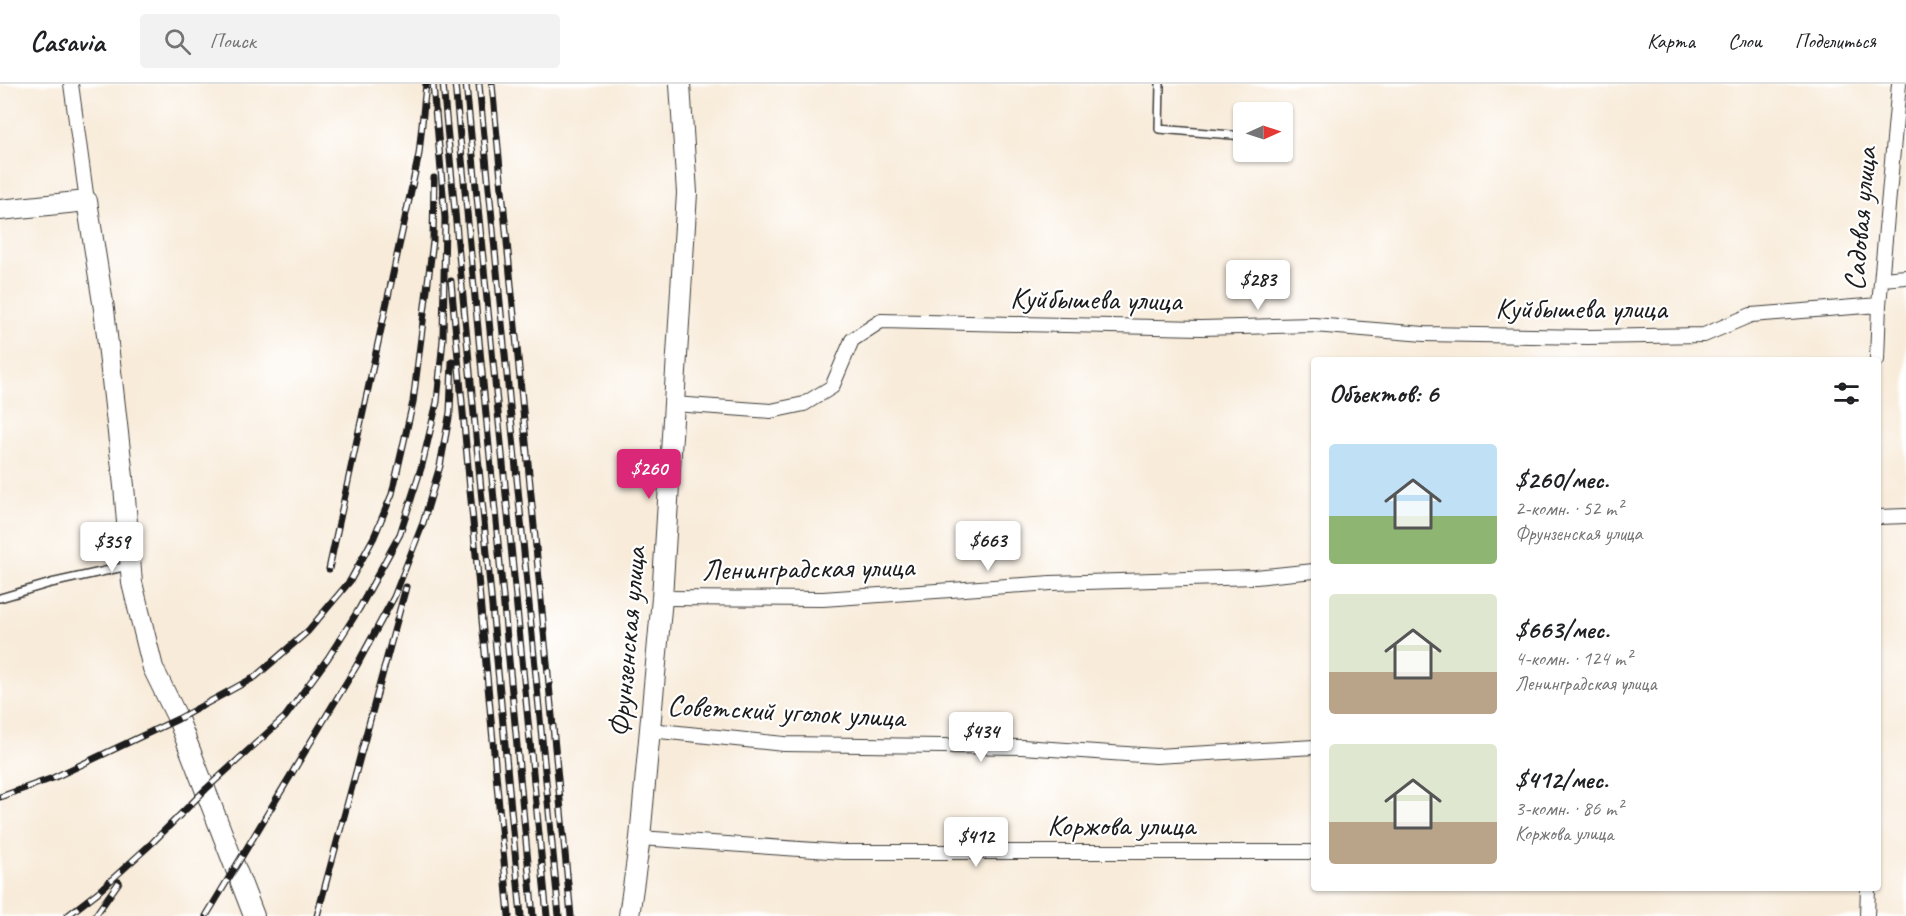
<!DOCTYPE html>
<html lang="ru">
<head>
<meta charset="utf-8">
<style>
  :root { --surface:#fff; --page:#f2f2f2; --text:#202124; --muted:#757577; --line:#e0e0e0; --accent:#db2777 }
  body { margin:0; font-family:Caveat,sans-serif; background:var(--page); color:var(--text); height:100vh; display:flex; flex-direction:column; font-size:22px; white-space:nowrap }
  * { box-sizing:border-box; margin:0 }
  p { font-size:20px; color:var(--muted) }
  .icon { flex:none; width:33px; height:33px; fill:none; stroke:currentColor; stroke-width:2; stroke-linecap:round; stroke-linejoin:round }
  .map { position:relative; flex:1; overflow:hidden }
  .details { position:absolute; left:1311px; top:273px; width:570px; height:534px; display:flex; flex-direction:column; background:var(--surface); border-radius:6px; box-shadow:0 2px 4px #0004 }
  .details>* { flex:none }
  .needle { width:39px; rotate:87deg }
  .fabs { position:absolute; left:1233px; top:18px; display:grid; gap:12px }
  .fabs a { display:grid; place-items:center; width:60px; height:60px; border-radius:6px; background:var(--surface); box-shadow:0 2px 4px #0004; font-size:30px }
  .price { position:absolute; translate:-50% -51px; padding:0 14px; border-radius:6px; background:#fff; color:#222; font-size:20px; line-height:39px; filter:drop-shadow(0 2px 3px #0008) }
  .price::after { content:''; position:absolute; left:50%; top:36px; width:18px; height:14px; margin-left:-9px; background:inherit; clip-path:polygon(0 0,100% 0,50% 100%) }
  .price.selected { background:var(--accent); color:#fff }
  ul { padding:0; list-style:none }
  li { display:flex; align-items:center; gap:18px; height:150px; padding:0 18px }
  li span { display:grid; place-items:center; flex:none; width:168px; height:120px; border-radius:6px; color:#555 }
  li>.icon { margin-inline-start:auto }
  span .icon { width:72px; height:72px; fill:#fffc; stroke-width:1 }
  li b { font-size:26px }
  h2 { display:flex; justify-content:space-between; align-items:center; height:72px; padding:0 18px; font-size:26px }
  header { display:flex; align-items:center; gap:36px; box-sizing:border-box; height:84px; padding:0 30px; background:var(--surface); border-bottom:2px solid var(--line) }
  header strong { font-size:28px }
  nav { display:flex; gap:33px; margin-inline-start:auto; font-size:21px }
  .search { width:420px; height:54px; background:var(--page); display:flex; align-items:center; gap:15px; box-sizing:border-box; padding:0 21px; border-radius:6px; color:var(--muted); font-size:22px }
  .map>svg:first-child { display:block }
</style>
</head>
<body>
<header>
<strong>Casavia</strong>
<div class="search"><svg class="icon" aria-label="search" viewBox="0 0 24 24"><circle cx="10" cy="10" r="6"/><path d="M15 15l6 6"/></svg>Поиск</div>
<nav><a>Карта</a><a>Слои</a><a>Поделиться</a></nav>
</header>
<div class="map">
<svg width="1906" height="832" viewBox="0 0 1906 832">
  <rect width="100%" height="100%" fill="#fff"/>
  <filter id="ink" filterUnits="userSpaceOnUse"><feTurbulence type="fractalNoise" baseFrequency=".0167" numOctaves="2"/><feDisplacementMap in="SourceGraphic" scale="12" xChannelSelector="R" yChannelSelector="G"/><feConvolveMatrix kernelMatrix="1 2 1 2 8 2 1 2 1" color-interpolation-filters="sRGB"/></filter>
  <filter id="wash" filterUnits="userSpaceOnUse"><feTurbulence type="fractalNoise" baseFrequency=".008" numOctaves="4" result="noise"/><feDisplacementMap in="SourceGraphic" scale="24" xChannelSelector="R" yChannelSelector="G"/><feGaussianBlur stdDeviation="1.35" result="paint"/><feColorMatrix in="noise" values="0 0 0 0 0 0 0 0 0 0 0 0 0 0 0 0 0 1.4 0 .05"/><feComposite in="paint" operator="in"/></filter>
  <g filter="url(#wash)">
    <rect width="100%" height="100%" fill="#f8ebd9"/>
  </g>
  <g filter="url(#ink)">
    <g fill="none" stroke-linecap="round" stroke-linejoin="round">
      <defs>
        <path id="lane" d="M1160 0 1159 45 1244 52
          M0 514 51 499 128 482"/>
        <path id="street" d="M71 0 87 117
          M1882 195 1906 193
          M1877 276 1879 221 1899 0
          M674 320 771 327 804 320 832 303 852 256 881 237 1201 244 1314 241 1424 250 1588 253 1704 251 1751 231 1879 221
          M1878 433 1906 432
          M662 514 823 515 1051 499 1256 493 1314 487
          M650 646 784 660 1022 663 1156 672 1314 663
          M640 754 844 768H1314
          M1867 832 1868 804"/>
        <path id="secondary" d="M0 126 87 117 104 225 124 402 132 499 153 584 178 635 254 832
          M629 832 640 754 662 514 687 109 680 0"/>
      </defs>
      <use href="#lane" stroke="#3d3b38" stroke-width="10"/>
      <use href="#street" stroke="#3d3b38" stroke-width="16"/>
      <use href="#secondary" stroke="#3d3b38" stroke-width="22"/>
      <use href="#lane" stroke="#fff" stroke-width="7"/>
      <use href="#street" stroke="#fff" stroke-width="14"/>
      <use href="#secondary" stroke="#fff" stroke-width="20"/>
      <defs>
        <path id="rail" d="M433 0 436 37
          M443 0 521 832
          M455 0 533 832
          M466 0 547 832
          M479 0 559 832
          M492 0 571 832
          M451 197 509 832
          M329 485 419 70 426 0
          M0 713 53 694 178 635 255 593 308 547 350 497 374 453 392 410 413 318 433 157 434 94
          M67 832 98 808 152 759 206 705 285 633 328 574 359 525 400 450 422 381 437 318 443 255 445 134 436 28
          M95 832 119 798
          M206 832 357 581 394 513 423 439 440 382 450 328 452 278
          M317 832 406 503"/>
      </defs>
      <use href="#rail" stroke="#1c1c1c" stroke-width="7"/>
      <use href="#rail" stroke="#fff" stroke-width="4.5" stroke-dasharray="14" stroke-linecap="butt"/>
    </g>
  </g>
  <g text-anchor="middle" dominant-baseline="central" stroke-width="4.5" stroke-linejoin="round" paint-order="stroke">
    <g font-size="30" fill="#1c1c1c" stroke="#fff">
      <text transform="translate(1860 135) rotate(-85)">Садовая улица</text>
      <text transform="translate(1096 215) rotate(1)">Куйбышева улица</text>
      <text x="1581" y="224">Куйбышева улица</text>
      <text transform="translate(808 484) rotate(-1)">Ленинградская улица</text>
      <text transform="translate(627 558) rotate(-85)">Фрунзенская улица</text>
      <text transform="translate(786 627) rotate(3)">Советский уголок улица</text>
      <text x="1121" y="741">Коржова улица</text>
    </g>
  </g>
</svg>
<div class="fabs">
<a><svg class="needle" viewBox="-14 -14 28 28"><path d="M0-13l5 13h-10z" fill="#e53935"/><path d="M0 13l5-13h-10z" fill="#757577"/></svg></a>
</div>
<b class="price" style="left:1258px;top:227px">$283</b>
<b class="price selected" style="left:649px;top:416px">$260</b>
<b class="price" style="left:988px;top:488px">$663</b>
<b class="price" style="left:112px;top:489px">$359</b>
<b class="price" style="left:981px;top:679px">$434</b>
<b class="price" style="left:976px;top:784px">$412</b>
<section class="details">
<h2>Объектов: 6<svg class="icon" aria-label="filters" viewBox="0 0 24 24"><path d="M4 7h16M4 17h16"/><circle cx="9" cy="7" r="2"/><circle cx="15" cy="17" r="2"/></svg></h2>
<ul>
<li><span style="background:linear-gradient(#bfe0f5 60%,#8fb573 0)"><svg class="icon" aria-label="home" viewBox="0 0 24 24"><path d="M3 11l9-7 9 7M6 9v11h12V9"/></svg></span><div><b>$260/мес.</b><p>2-комн. · 52 m²</p><p>Фрунзенская улица</p></div></li>
<li><span style="background:linear-gradient(#dfe7d0 65%,#b9a48a 0)"><svg class="icon" aria-label="home" viewBox="0 0 24 24"><path d="M3 11l9-7 9 7M6 9v11h12V9"/></svg></span><div><b>$663/мес.</b><p>4-комн. · 124 m²</p><p>Ленинградская улица</p></div></li>
<li><span style="background:linear-gradient(#dfe7d0 65%,#b9a48a 0)"><svg class="icon" aria-label="home" viewBox="0 0 24 24"><path d="M3 11l9-7 9 7M6 9v11h12V9"/></svg></span><div><b>$412/мес.</b><p>3-комн. · 86 m²</p><p>Коржова улица</p></div></li>
</ul>
</section>
</div>
</body>
</html>
